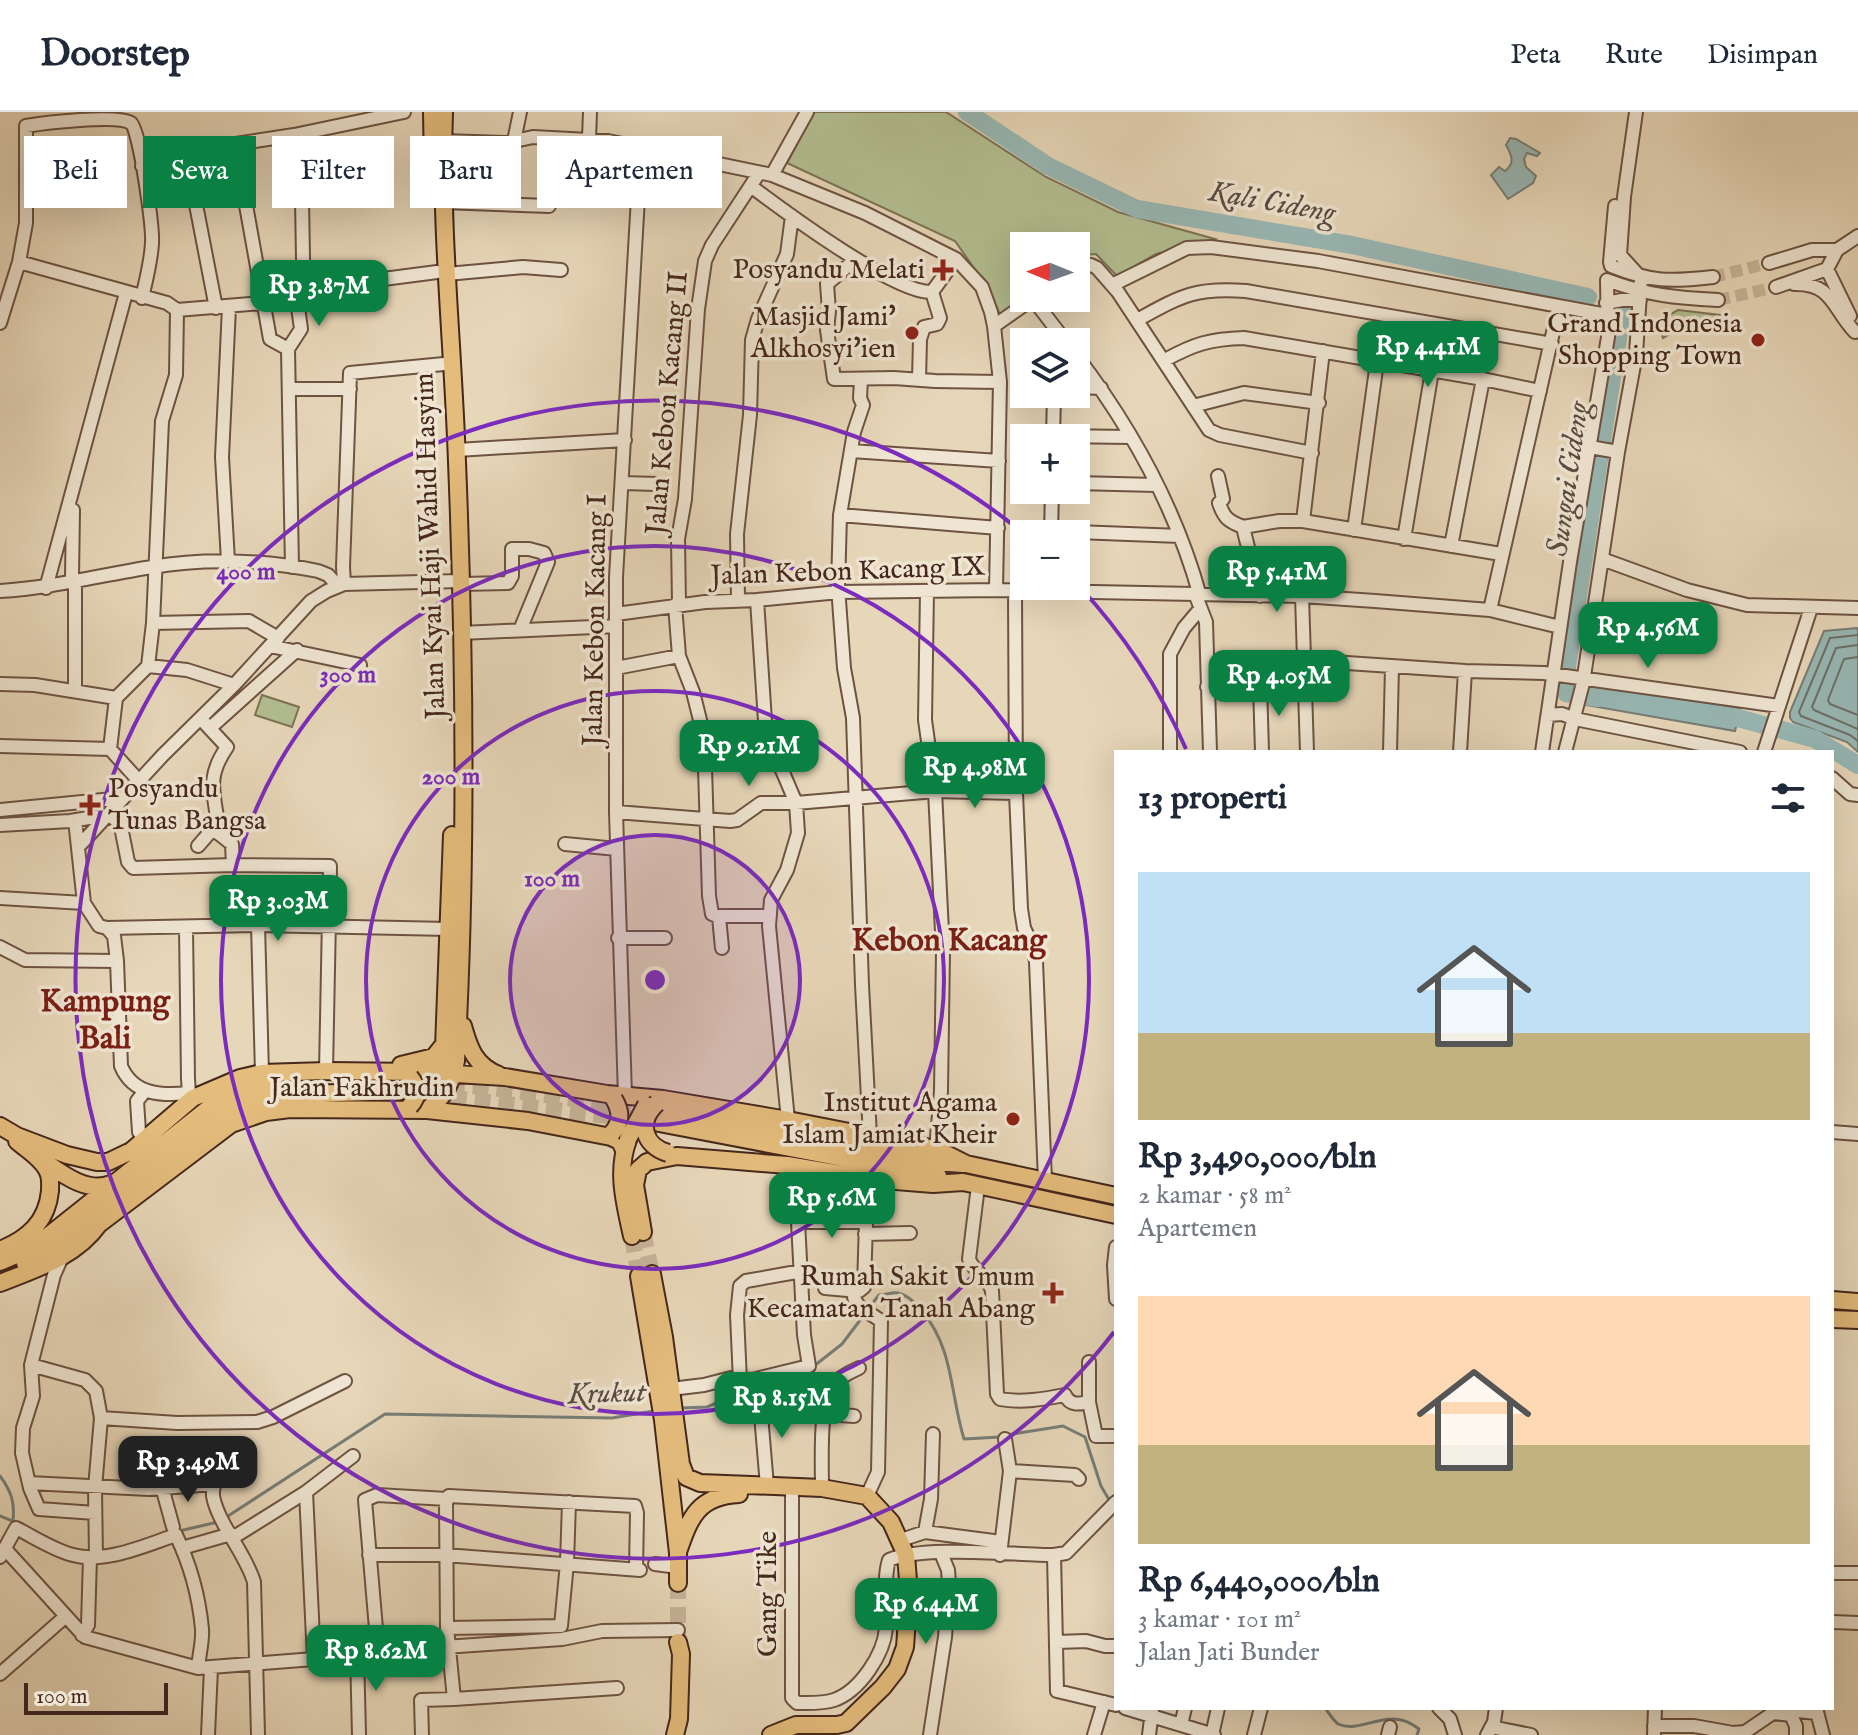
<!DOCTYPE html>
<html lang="id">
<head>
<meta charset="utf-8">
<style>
  :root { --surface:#fff; --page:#f2f2f3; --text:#1f2937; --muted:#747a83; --line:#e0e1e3; --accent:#0b8043 }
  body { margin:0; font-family:"IM FELL English",serif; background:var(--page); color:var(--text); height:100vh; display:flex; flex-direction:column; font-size:30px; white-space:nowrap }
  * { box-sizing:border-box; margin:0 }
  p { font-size:26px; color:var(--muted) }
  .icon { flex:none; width:44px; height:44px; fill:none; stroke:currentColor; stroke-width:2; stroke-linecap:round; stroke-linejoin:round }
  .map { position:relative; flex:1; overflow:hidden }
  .details { position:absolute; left:1114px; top:638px; width:720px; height:960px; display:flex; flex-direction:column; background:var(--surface); border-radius:0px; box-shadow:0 8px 32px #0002 }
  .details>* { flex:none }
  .guide { position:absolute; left:24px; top:24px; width:760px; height:72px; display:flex; gap:16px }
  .needle { width:52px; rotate:271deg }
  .tools { position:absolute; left:1010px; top:120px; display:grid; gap:16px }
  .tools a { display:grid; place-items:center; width:80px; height:80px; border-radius:0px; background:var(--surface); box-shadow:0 8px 32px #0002; font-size:40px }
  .scale { position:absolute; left:24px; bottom:20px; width:144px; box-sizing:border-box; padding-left:8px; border:4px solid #45271b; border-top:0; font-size:22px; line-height:28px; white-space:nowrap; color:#45271b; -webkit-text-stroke:6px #efe5d2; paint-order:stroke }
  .price { position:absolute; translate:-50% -68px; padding:0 18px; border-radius:16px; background:var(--accent); color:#fff; font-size:26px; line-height:52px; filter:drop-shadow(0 2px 4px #0008) }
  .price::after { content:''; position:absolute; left:50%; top:48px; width:24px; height:18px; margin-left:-12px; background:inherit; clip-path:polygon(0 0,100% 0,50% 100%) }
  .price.active { background:#222; color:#fff }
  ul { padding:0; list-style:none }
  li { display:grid; align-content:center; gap:16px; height:424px; padding:0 24px }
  li span { display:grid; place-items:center; height:248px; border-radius:0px; color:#555 }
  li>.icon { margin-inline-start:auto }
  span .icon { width:144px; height:144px; fill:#fffc; stroke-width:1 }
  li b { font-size:34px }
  h2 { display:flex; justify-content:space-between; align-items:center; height:96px; padding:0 24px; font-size:34px }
  .chip { padding:0 28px; border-radius:0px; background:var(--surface); box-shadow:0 8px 32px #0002; font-size:28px; line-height:72px }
  .chip.active { background:var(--accent); color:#fff }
  header { display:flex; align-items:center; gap:48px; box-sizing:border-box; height:112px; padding:0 40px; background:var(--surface); border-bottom:2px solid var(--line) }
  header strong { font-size:38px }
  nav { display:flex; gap:44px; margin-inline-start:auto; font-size:28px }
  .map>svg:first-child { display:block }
</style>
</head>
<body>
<header>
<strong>Doorstep</strong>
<nav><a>Peta</a><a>Rute</a><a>Disimpan</a></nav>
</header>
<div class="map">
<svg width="1858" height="1623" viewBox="0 0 1858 1623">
  <rect width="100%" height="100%" fill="#e7d7b9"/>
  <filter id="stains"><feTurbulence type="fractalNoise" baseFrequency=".0025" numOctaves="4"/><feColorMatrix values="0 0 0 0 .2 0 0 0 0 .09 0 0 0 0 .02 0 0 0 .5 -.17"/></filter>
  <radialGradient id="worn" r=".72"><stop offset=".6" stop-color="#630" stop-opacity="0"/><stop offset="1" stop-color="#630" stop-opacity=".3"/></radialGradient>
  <path fill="#b3bf91" stroke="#7c7356" stroke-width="2" d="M814 0H946L1046 65 1118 100 1215 127 1156 142 1117 164 1096 142 1084 143 1076 149V134H1024V186L1001 205 988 176 955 129 787 51Z
    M1678 198 1720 203 1722 215 1678 217 1663 226 1657 210Z
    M262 583 299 595 292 615 255 603Z"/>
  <path fill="#98b8b5" stroke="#777e77" stroke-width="2" d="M1510 26 1516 27 1540 41 1537 44 1527 41 1524 47 1526 55 1536 64 1533 71 1508 87 1491 63 1499 55 1505 59C1516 51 1511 42 1506 33Z
    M1857 516 1858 518V640L1847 630 1793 610 1790 606V600L1824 519Z
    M1589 571 1740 596 1735 619 1586 593Z"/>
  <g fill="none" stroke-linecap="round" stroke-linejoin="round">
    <path stroke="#6e7068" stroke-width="2" d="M1858 523 1830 526 1799 600 1801 604 1850 623 1858 629
      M1858 533 1836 536 1812 595 1814 598 1858 617
      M1858 545 1844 547 1828 588 1830 592 1858 603"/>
    <path stroke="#777e77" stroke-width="3" d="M868 1197 879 1183C885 1183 892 1180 898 1181 909 1183 915 1192 922 1199 954 1237 950 1282 964 1327L1000 1325
      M814 1254 842 1232 864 1203
      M681 1296 707 1295 754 1275
      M1007 1323 1063 1314 1085 1325 1101 1374 1111 1391
      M0 1364C11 1379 15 1390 13 1408
      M0 1404 17 1411
      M225 1406 385 1302 612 1306 654 1299
      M179 1419 218 1410
      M42 1423 64 1434
      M1325 1596C1329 1601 1333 1608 1338 1612 1363 1623 1388 1592 1419 1617L1417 1623"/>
    <path stroke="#98b8b5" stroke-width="18" d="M967 0 1048 54 1137 97 1352 133 1588 185
      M1598 586 1566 581 1564 574 1623 194
      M1715 603 1738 606 1815 627 1858 653"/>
    <path stroke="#c7b499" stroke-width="12" stroke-dasharray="12 6" stroke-linecap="butt" d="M1713 165 1769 151
      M1718 188 1776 175"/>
    <path stroke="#c7b499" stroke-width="16" stroke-dasharray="16 8" stroke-linecap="butt" d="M401 969 492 976 658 998
      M403 980 650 1009
      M643 1120 652 1162
      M632 1124 639 1164
      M678 1471V1530"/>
    <defs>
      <path id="minor" d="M294 23 302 86 303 147 307 177
        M589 27 590 0
        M443 29 505 31 533 25 608 29 772 63 865 101 956 147 982 175 991 200 994 214 1000 270 996 478
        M514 29 520 0
        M235 32 270 227 288 237
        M186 41 216 196
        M142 54 202 37 294 23 404 0
        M772 63 807 0
        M752 75C784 99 896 182 932 180
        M443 90 549 94
        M1615 94 1610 150 1611 154C1651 170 1670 170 1713 165
        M856 147 827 172 829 199 827 218 834 267 894 266 935 269 1000 270
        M19 150 167 191 177 198 262 191 307 177 437 160
        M1769 151 1812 138H1837
        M1076 155 1091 153 1097 156 1118 180 1209 318 1220 323 1312 341
        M1827 157 1850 204
        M447 162 523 155 561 158
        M1794 172C1833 171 1832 196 1855 220
        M1112 173 1187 136 1211 135 1318 149 1607 203
        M1776 175 1827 157 1837 138 1858 124
        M932 180 956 147
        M1033 187 1066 230
        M1606 191 1622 188H1640
        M1137 208C1181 184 1195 175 1246 179L1552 232
        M0 211 19 150 26 111V14C43 11 118 2 131 11 140 18 153 116 152 131 151 150 146 168 142 186
        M994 214 1034 186
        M1076 243C1130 314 1176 397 1200 484
        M1165 248C1194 232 1210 227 1244 226L1483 267 1540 279
        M861 268 860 286 863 293 854 320 840 403 838 475 844 556 853 606 862 873 870 1024
        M919 268 920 227 924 215 937 212 940 206 932 180
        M1076 275 1101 276
        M289 277H350
        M1193 294 1244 281 1319 291
        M1053 324 1131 325
        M1053 326 1054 282
        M1590 335 1618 340
        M457 338 625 328
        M851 339 999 349
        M1218 364 1223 387 1219 391C1224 406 1228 409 1243 415
        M623 371 657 372
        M1076 371 1156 373
        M73 398 72 465 75 476V578
        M840 403 998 416
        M1303 409 1323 239
        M1243 415 1279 409H1303L1501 442
        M1243 415 1260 484
        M1354 418 1377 250
        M1051 419 1180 424
        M1051 422 1052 378
        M1404 427 1432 259
        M1451 434 1483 267
        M1602 447 1687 478 1747 493 1858 496
        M228 449 222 345 229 195
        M292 455 288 237 301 217 296 180
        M344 472 343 455 350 261 444 252
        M460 472 508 471 512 464V437H529L544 441 548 450 520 518
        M46 476 126 181
        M1015 478 1016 681 1021 797 1024 816 1034 837 1036 850 1045 1068
        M0 479C52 476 101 463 152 455 205 446 265 448 318 459L328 463 338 474
        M927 479 925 608 935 679 943 840 941 979 936 1037
        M1196 484 1206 510 1210 640
        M1302 484 1307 640
        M738 488 737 422 750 303 752 228 758 207 787 142 792 104
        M757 488 765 609 773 637 796 691 798 721 787 758 771 788 769 814 788 1008
        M679 492 678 427 685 387 698 197 705 149 712 133 759 61
        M675 493 679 544 693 580 704 624 709 784 712 802 719 805 722 836
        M1490 498 1559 194
        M616 502 705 490 757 488 839 480 996 478 1302 484 1375 489 1490 498 1560 515
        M153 511 249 509 278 526
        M461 521 616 514
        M270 534 360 553
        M1303 548 1465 559 1544 561 1779 594
        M148 554 153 511 162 309 176 263 177 198
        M148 554 187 558 234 573
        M616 556 679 544
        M0 572 35 573 116 586
        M1260 572 1262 640
        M1207 575 1303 568
        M1548 603 1562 602 1575 607 1740 640
        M210 616 297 538
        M0 634 110 637
        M1170 640V542L1184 516 1200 497
        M1390 640 1392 555
        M1460 640 1465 559
        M1542 640 1570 450 1608 225 1607 168C1646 183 1676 186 1718 188
        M1565 640 1583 571 1618 340 1636 242 1641 166 1620 143 1624 85 1636 0
        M1764 640 1811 496
        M1832 666 1850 682 1858 683
        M139 669 110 637 116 586 148 554
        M0 698 123 686
        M616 700 730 709 737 708 761 691H796L935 679 1016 681
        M108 703 120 710 128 750 133 756 233 753 330 754 326 959
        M75 708 84 791 99 814 107 816 114 824 117 849 121 954C133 983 162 984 189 981
        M0 713 70 709 108 703
        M214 718 232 732 233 753
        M565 732 617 737
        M79 734 163 643 234 573 311 489 327 479 344 472 460 469
        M198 734 218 711C213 678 207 664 227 635L201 607
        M0 786 84 791
        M719 804H770
        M258 813 262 961
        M107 816 258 813 449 817
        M186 816 188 967 189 981 193 986
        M618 826H665
        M0 835 25 848 117 849
        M625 984 616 700V465L641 34
        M1832 1020 1858 1022
        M145 1028 139 1020 137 989 145 979
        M978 1074 969 1147C974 1161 989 1165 992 1179L997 1282 1000 1287C1021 1291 1044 1287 1065 1283 1070 1294 1079 1292 1089 1290
        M798 1110H866
        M865 1122 910 1121
        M1116 1135 1114 1153 1116 1187
        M62 1145 54 1163 31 1253 33 1284 23 1316 22 1341 30 1376 39 1397 95 1401
        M825 1176 859 1179 864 1175 866 1110 869 1100 871 1067
        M853 1178C853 1196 868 1199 881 1209L878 1360 867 1384
        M1089 1250V1290L1096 1324H1116
        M31 1253 85 1268 96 1279 101 1306 95 1376 96 1445
        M758 1267 767 1374
        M740 1269 737 1203 740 1174 746 1169 802 1159
        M671 1277 704 1273 731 1266 752 1268 809 1254 804 1223 798 1110 787 1053
        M825 1302 854 1304
        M101 1306 177 1311 257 1310 273 1305 345 1269
        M219 1353C217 1363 212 1375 213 1384 218 1412 245 1440 254 1470L258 1623
        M1010 1359 1075 1363 1079 1367
        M29 1371 149 1377 214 1372
        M162 1375 173 1415
        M792 1376V1586L797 1591C809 1591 822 1592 834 1588 860 1579 884 1542 886 1516 887 1496 883 1466 889 1448 925 1433 1012 1443 1054 1443L1066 1441 1116 1390
        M822 1376C822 1352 819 1293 832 1274 838 1266 850 1260 859 1256
        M306 1380 314 1547
        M925 1420 931 1387 933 1322
        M234 1425 306 1380 353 1344
        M901 1428 925 1420 1001 1430
        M182 1436 231 1422
        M6 1438 85 1525 198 1556 314 1547 357 1541 562 1527 602 1519 678 1518
        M369 1443H445L640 1458
        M1000 1443 1010 1359 1005 1327
        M1054 1443 1057 1579 1116 1593
        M0 1445 16 1416C34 1425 53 1438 73 1443 105 1452 146 1433 176 1423 190 1452 199 1485 202 1517 203 1529 199 1543 198 1556
        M655 1452 678 1455
        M1832 1461H1858
        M1832 1510 1858 1511
        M447 1516 561 1514 567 1451 569 1390
        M82 1523 88 1513 90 1445
        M1057 1530 1086 1529 1105 1534H1116
        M378 1540 365 1388 377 1383 447 1387
        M357 1541 359 1623
        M0 1562 66 1504
        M454 1587 617 1576
        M1125 1596 1214 1623
        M1439 1596 1450 1607 1455 1623
        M1816 1596 1823 1623
        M1181 1613 1185 1596
        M1654 1614H1694L1733 1621 1745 1620 1773 1601 1791 1603
        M1491 1615 1531 1623
        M208 1623 211 1556
        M422 1623 421 1588 454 1587 447 1516 446 1391 449 1384 635 1394 637 1401 636 1458
        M930 1623 945 1525 949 1472 948 1458 941 1441
        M1094 1623 1104 1590
        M1149 1623 1152 1599
        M1212 1623 1218 1596
        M1254 1623 1261 1596
        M1388 1623 1390 1615
        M1487 1623 1494 1610 1496 1596
        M1654 1623 1655 1596
        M1796 1623V1614L1791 1603 1798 1599 1816 1601"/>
      <path id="major" d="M432 0 433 57
        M463 914C469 936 475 954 499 963
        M401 953 434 945 445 931
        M443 962 452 723
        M427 998C445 985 452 970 456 949 467 750 465 549 457 350 453 233 440 117 444 0
        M662 999 795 1021 921 1049 963 1052
        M659 1011 938 1064
        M0 1014 17 1024 67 1043 97 1050H108L131 1039 193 986 240 966 262 961 326 959 422 960 505 965 607 982 663 987 788 1008 936 1037 966 1052 1116 1084
        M628 1028C616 1059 625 1092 632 1124
        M42 1048C61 1061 87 1082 111 1072
        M643 1120 635 1073 638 1058 647 1050 677 1044 787 1053 871 1067 933 1072 963 1070 1116 1103
        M0 1138C28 1127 47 1110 50 1079 50 1072 51 1066 48 1060 43 1047 27 1038 17 1029
        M0 1150 26 1139 43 1128 214 992 237 980 273 971
        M25 1151 53 1135 92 1105 199 1017 238 993 274 983 401 979
        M652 1162 664 1225 681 1352 686 1365 700 1371 822 1376 867 1384 891 1410 906 1443 909 1481 905 1535 897 1557 883 1575 846 1611 837 1613H796L771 1623
        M639 1164 663 1308 678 1441V1471
        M0 1171C35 1157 76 1145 99 1112L231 1012 266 1000 290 997 427 998 528 1009 611 1025 620 1029 624 1038
        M1832 1188 1858 1190
        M1832 1207 1858 1208
        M678 1440C690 1405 698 1384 739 1382
        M675 1623 679 1607 681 1542 678 1530"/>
    </defs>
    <use href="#minor" stroke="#6e5342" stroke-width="16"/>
    <use href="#major" stroke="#45271b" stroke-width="20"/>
    <use href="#minor" stroke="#efe5d2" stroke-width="12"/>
    <use href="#major" stroke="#e4bc7c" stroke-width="16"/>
    <defs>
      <path id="major-bridge" d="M657 991C637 1009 643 1034 668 1041
        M410 994C419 984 418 975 410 965
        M612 1021C622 1010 621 999 614 987
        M628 1027 646 993"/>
    </defs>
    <use href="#major-bridge" stroke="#45271b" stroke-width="20" stroke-linecap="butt"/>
    <use href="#major-bridge" stroke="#e4bc7c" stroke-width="16"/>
  </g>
  <circle cx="655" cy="868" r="145" fill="#7b2cbf" fill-opacity=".12"/>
  <g fill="none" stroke="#7b2cbf" stroke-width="4">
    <circle cx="655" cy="868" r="145"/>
    <circle cx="655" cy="868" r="289"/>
    <circle cx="655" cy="868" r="434"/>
    <path d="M1114 1220A579 579 0 1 1 1023 421M1078 473A579 579 0 0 1 1186 637"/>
  </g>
  <g fill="#8f2418" stroke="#efe5d2" stroke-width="3">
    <path d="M939 146h8v8h8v8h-8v8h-8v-8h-8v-8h8z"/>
    <circle cx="912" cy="221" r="8"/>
    <circle cx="1758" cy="228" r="8"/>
    <path d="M86 681h8v8h8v8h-8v8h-8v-8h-8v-8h8z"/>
    <circle cx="1013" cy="1007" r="8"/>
    <path d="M1049 1169h8v8h8v8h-8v8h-8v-8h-8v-8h8z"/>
  </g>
  <g text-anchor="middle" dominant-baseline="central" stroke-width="7" stroke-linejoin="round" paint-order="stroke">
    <g font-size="28" fill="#45271b" stroke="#efe5d2" text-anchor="end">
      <text x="925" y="158">Posyandu Melati</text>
      <text x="896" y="205">Masjid Jami'<tspan x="896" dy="32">Alkhosyi'ien</tspan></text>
      <text x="1742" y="212">Grand Indonesia<tspan x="1742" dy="32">Shopping Town</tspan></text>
      <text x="108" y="677" text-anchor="start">Posyandu<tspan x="108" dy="32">Tunas Bangsa</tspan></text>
      <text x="997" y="991">Institut Agama<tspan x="997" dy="32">Islam Jamiat Kheir</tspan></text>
      <text x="1035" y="1165">Rumah Sakit Umum<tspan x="1035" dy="32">Kecamatan Tanah Abang</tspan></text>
    </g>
    <g font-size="28" fill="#45271b" stroke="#efe5d2">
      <text transform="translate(668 291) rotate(-85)">Jalan Kebon Kacang II</text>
      <text transform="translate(431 434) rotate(-92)">Jalan Kyai Haji Wahid Hasyim</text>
      <text transform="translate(848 460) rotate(-2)">Jalan Kebon Kacang IX</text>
      <text transform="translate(596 508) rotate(-89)">Jalan Kebon Kacang I</text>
      <text x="362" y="976">Jalan Fakhrudin</text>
      <text transform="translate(768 1482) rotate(-90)">Gang Tike</text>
    </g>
    <g font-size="30" font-style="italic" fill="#5a4b42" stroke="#efe5d2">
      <text transform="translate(1272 91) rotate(10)">Kali Cideng</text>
      <text transform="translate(1569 367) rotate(-82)">Sungai Cideng</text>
      <text transform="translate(607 1282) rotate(-2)">Krukut</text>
    </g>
    <g font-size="32" font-weight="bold" fill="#7a1f14" stroke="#efe5d2">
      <text x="949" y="829">Kebon Kacang</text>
      <text x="105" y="890">Kampung<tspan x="105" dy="37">Bali</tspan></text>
    </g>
  </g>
  <circle cx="655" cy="868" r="12" fill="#7b2cbf" stroke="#efe5d2" stroke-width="4"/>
  <g font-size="24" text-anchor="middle" font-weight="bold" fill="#7b2cbf" stroke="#efe5d2" stroke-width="7" stroke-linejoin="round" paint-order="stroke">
    <text x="246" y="467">400 m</text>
    <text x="348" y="570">300 m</text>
    <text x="451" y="672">200 m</text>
    <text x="552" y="774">100 m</text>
  </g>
  <rect width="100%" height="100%" filter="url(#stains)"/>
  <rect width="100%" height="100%" fill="url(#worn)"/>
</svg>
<div class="tools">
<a><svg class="needle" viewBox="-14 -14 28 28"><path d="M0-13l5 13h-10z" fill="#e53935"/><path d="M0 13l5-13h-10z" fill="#747a83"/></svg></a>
<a><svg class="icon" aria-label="layers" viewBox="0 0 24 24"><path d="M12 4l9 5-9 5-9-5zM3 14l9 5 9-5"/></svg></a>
<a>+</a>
<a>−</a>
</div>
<div class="scale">100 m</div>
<b class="price" style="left:319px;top:216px">Rp 3.87M</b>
<b class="price" style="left:1428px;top:277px">Rp 4.41M</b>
<b class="price" style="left:1277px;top:502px">Rp 5.41M</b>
<b class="price" style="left:1648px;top:558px">Rp 4.56M</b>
<b class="price" style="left:1279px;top:606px">Rp 4.05M</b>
<b class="price" style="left:749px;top:676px">Rp 9.21M</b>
<b class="price" style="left:975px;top:698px">Rp 4.98M</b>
<b class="price" style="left:278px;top:831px">Rp 3.03M</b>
<b class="price" style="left:832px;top:1128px">Rp 5.6M</b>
<b class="price" style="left:782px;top:1328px">Rp 8.15M</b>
<b class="price active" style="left:188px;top:1392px">Rp 3.49M</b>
<b class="price" style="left:926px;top:1534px">Rp 6.44M</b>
<b class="price" style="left:376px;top:1581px">Rp 8.62M</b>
<div class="guide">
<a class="chip">Beli</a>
<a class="chip active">Sewa</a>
<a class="chip">Filter</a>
<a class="chip">Baru</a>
<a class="chip">Apartemen</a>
</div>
<section class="details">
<h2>13 properti<svg class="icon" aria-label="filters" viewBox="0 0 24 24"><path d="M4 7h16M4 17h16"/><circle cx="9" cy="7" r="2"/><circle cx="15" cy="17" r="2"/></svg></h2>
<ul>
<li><span style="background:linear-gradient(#bfe0f5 65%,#c2b280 0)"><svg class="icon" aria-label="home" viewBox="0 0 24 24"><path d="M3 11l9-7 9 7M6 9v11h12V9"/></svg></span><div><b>Rp 3,490,000/bln</b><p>2 kamar · 58 m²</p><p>Apartemen</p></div></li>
<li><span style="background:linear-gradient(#ffd9b3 60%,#c2b280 0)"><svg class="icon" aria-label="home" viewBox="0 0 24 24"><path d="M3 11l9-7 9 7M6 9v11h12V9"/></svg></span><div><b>Rp 6,440,000/bln</b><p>3 kamar · 101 m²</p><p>Jalan Jati Bunder</p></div></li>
</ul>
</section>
</div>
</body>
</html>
